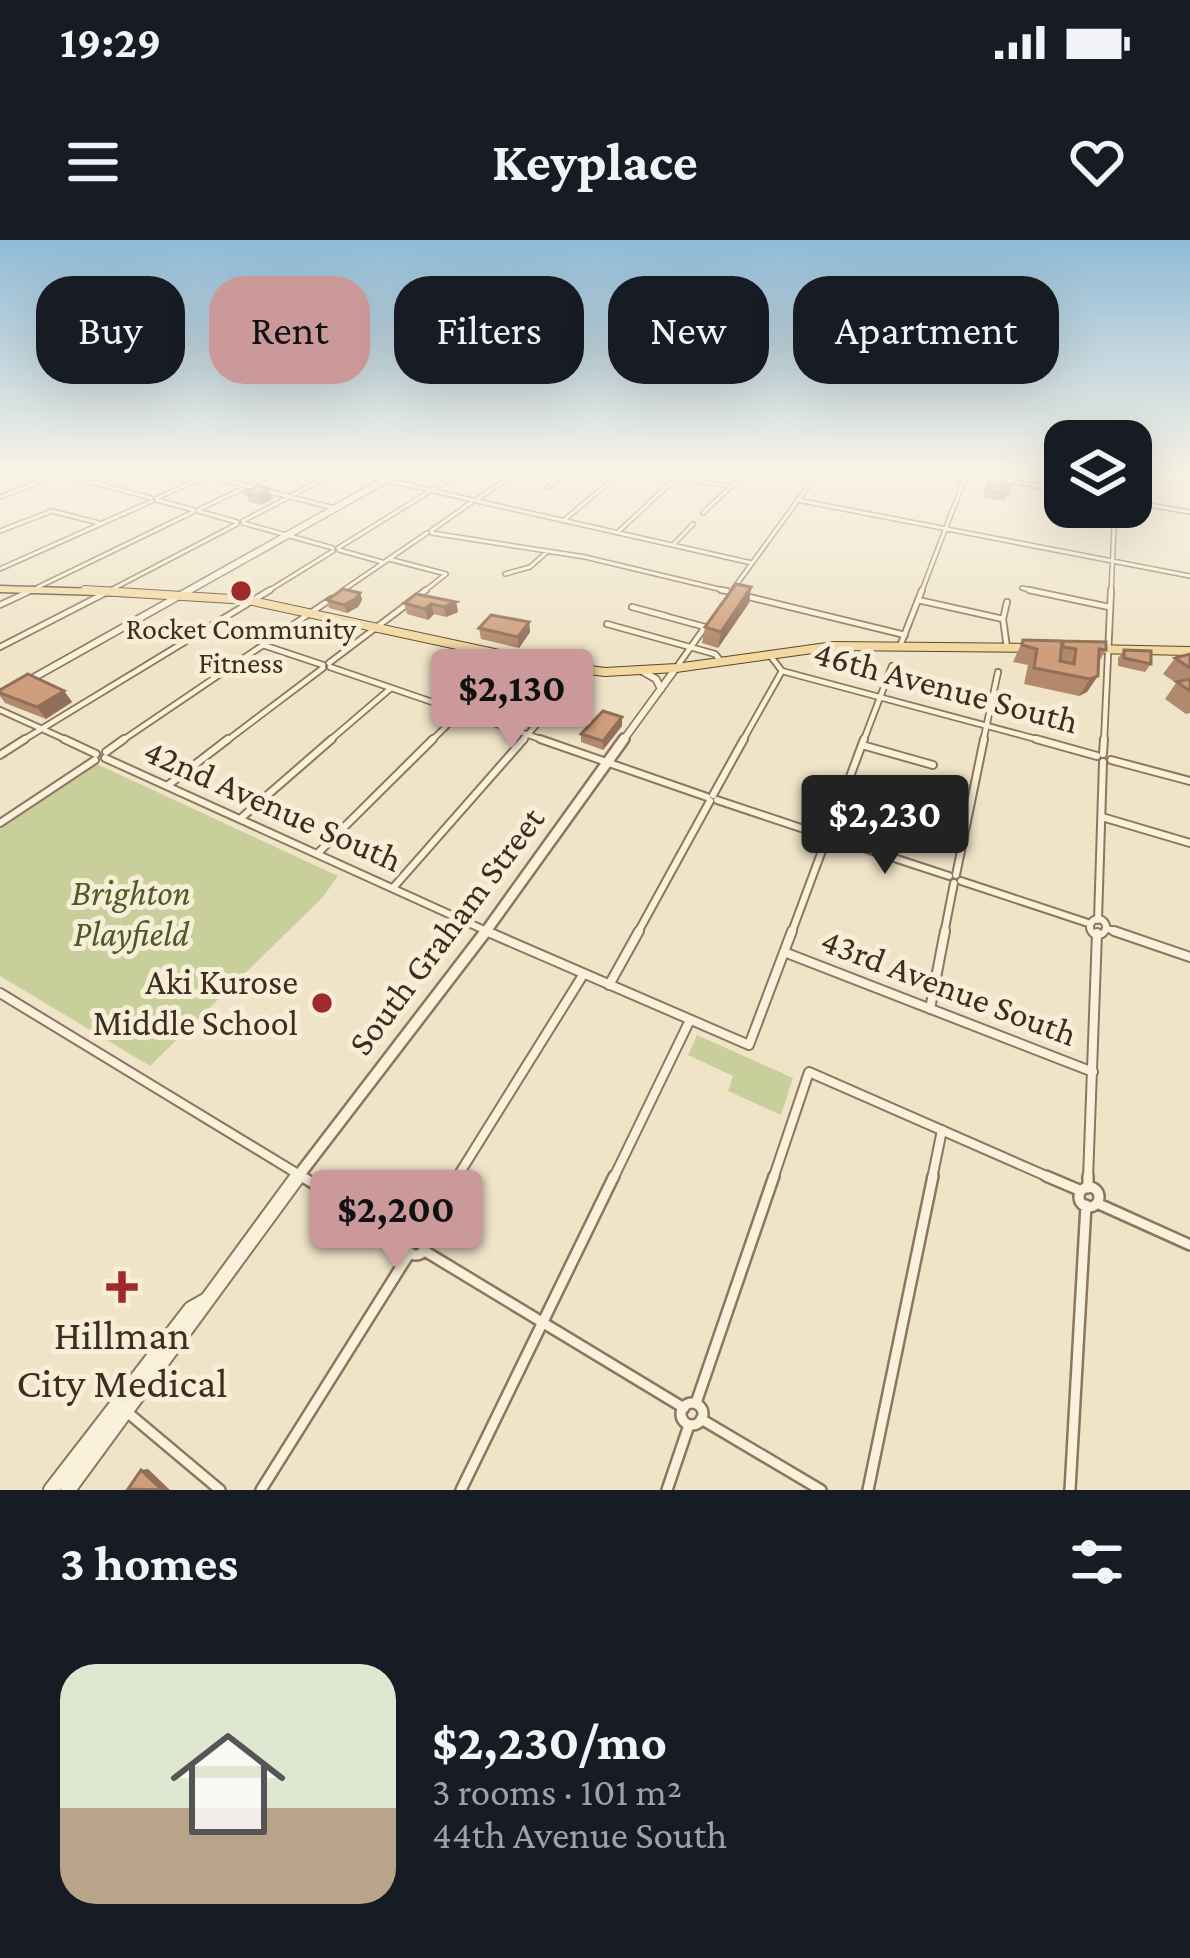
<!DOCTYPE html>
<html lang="en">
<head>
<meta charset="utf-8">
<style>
  :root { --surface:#171b24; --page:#242831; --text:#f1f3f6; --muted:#9ea1a6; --line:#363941; --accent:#cc999b }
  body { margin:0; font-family:"Crimson Pro",serif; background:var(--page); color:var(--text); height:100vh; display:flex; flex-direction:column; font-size:45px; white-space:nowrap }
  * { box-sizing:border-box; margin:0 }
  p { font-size:39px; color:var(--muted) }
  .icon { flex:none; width:66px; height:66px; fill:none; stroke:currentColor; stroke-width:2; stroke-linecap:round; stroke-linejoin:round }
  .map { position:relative; height:1250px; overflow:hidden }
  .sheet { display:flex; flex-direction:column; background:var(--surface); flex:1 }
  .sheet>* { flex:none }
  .guide { position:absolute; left:36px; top:36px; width:1119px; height:108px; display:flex; gap:24px }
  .fabs { position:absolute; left:1044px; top:180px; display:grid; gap:24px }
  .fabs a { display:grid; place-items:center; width:108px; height:108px; border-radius:24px; background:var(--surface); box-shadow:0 12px 48px #0002; font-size:60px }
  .price { position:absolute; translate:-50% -102px; padding:0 27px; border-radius:12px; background:var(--accent); color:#111; font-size:39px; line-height:78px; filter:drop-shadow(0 3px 6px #0008) }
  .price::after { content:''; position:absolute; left:50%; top:72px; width:36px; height:27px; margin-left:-18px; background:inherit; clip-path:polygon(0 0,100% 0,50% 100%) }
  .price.active { background:#222; color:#fff }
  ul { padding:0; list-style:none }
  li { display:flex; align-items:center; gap:36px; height:300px; padding:0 60px }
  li+li { border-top:3px solid var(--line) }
  li span { display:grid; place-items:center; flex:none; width:336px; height:240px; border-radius:36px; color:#555 }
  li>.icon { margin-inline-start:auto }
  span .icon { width:144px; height:144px; fill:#fffc; stroke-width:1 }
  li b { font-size:51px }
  h2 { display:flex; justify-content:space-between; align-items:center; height:144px; padding:0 60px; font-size:51px }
  .pill { padding:0 42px; border-radius:36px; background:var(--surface); box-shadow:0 12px 48px #0002; font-size:42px; line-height:108px }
  .pill.active { background:var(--accent); color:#111 }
  .status { display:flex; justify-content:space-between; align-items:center; height:84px; padding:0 60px; background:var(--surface); direction:ltr }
  .status svg { height:33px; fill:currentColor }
  header { display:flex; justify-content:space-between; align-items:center; height:156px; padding:0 60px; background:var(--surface); font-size:54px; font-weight:700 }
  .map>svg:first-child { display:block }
</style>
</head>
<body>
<div class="status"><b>19:29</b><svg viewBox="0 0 49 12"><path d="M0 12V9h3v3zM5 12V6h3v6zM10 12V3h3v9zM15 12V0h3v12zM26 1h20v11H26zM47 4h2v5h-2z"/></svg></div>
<header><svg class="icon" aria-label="menu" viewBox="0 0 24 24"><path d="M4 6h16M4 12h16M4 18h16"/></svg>Keyplace<svg class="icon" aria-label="heart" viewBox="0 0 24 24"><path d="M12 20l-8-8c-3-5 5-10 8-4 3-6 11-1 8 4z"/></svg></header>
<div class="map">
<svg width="1190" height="1250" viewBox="0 0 1190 1250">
  <rect width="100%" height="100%" fill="#f0e4c8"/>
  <path fill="#c9cf9b" d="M97 524 338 636 323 657 150 826 0 736V589Z
    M697 795 793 838 781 875 728 851 733 836 688 815Z"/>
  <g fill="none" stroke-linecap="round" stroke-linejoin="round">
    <defs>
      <path id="minor-far4" d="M62 234 151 258
        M167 234 193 240
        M361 234 473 260
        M663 234 729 246
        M970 234 1065 251
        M206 236 335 268
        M101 242 122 234
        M547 247 565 234
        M0 257 57 235
        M157 258 209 235
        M157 260 194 270
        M476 260 514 234
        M797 260 1190 336
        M477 261 752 323
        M1131 262 1190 272
        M198 270 273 234
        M198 271 237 282
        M703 273 744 234
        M243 281 333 234
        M563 281 619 234
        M243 283 333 308
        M0 291 52 271 99 283
        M431 291 472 262
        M432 293 585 317 727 351
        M617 293 677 237
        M673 305 693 284
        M338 308 458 234
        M339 310 382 322
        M389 319 446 334 422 353
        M0 329 152 261
        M505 334 530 327 548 311
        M734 348 817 234
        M1022 348 1043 353
        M342 351 427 293
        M26 353 193 272
        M105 353 237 284
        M265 353 333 311
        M921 353 966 235
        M1111 353 1115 267"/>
      <path id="minor-far3" d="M721 350 727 351
        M1029 350 1109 367
        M745 356 905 395
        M918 360 1003 379
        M1007 362 1003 379 1007 408
        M0 365 32 350
        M666 376 632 367 705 387
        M607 384 715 414 721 421
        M263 405 323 425
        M900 406 922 350
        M0 407 111 350
        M329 423 426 350
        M330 427 549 502
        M676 428 705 387
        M782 431 1047 502
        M0 470 71 502
        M20 502 270 350
        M120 502 331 359
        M225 502 323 428
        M328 502 391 448
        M430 502 492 442 560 458 521 502
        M742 502 782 431 769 414
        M863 502 892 426
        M983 502 998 432
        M1104 502 1111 350"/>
      <path id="minor-far2" d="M64 499 96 514
        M540 499 707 557
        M1036 499 1097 516
        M862 505 933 525
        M106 512 124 499
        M1103 514 1104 499
        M0 515 25 499
        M105 518 493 694
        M1111 520 1190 541
        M167 546 228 499
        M713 555 744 499
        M717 560 822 595
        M1102 577 1190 603
        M240 579 332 499
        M0 583 95 520
        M829 593 864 499
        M833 598 949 636
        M317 614 433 499
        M956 635 984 499
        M961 641 1088 683
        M393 648 524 499
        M1090 687a8 8 0 1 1 16 0a8 8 0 1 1-16 0Z
        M1098 680 1103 522
        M1108 689 1123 694
        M637 694 710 561
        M791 694 826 600
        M944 694 954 643"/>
      <path id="minor-far1" d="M486 691 749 805 792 691
        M1114 691 1190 717
        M784 712 1093 832
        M609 745 639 691
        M0 753 306 939
        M930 769 945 691
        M456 939 583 735
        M613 939 690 780
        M773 939 809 832 1053 939
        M932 939 942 890
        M1088 939 1097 693"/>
      <path id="minor" d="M301 936 409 1001
        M1046 936 1079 950
        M1079 957a10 10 0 1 1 20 0a10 10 0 1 1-20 0Z
        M1088 948V936
        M1099 964 1190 1005
        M407 1006a9 9 0 1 1 18 0a9 9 0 1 1-18 0Z
        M420 997 458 936
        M423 1010 684 1168
        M696 1163 774 936
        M681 1174a11 11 0 1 1 22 0a11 11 0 1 1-22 0Z
        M127 1172 220 1250
        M701 1179 821 1250
        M261 1250 409 1014
        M461 1250 614 936
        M667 1250 689 1185
        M868 1250 933 936
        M1070 1250 1086 965"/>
      <path id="tertiary-far3" d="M642 431 656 439 661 449
        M26 442 396 234
        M622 502 676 428"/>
      <path id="tertiary-far2" d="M484 694 624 499"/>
      <path id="tertiary-far1" d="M296 939 486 691"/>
      <path id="tertiary" d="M51 1250 191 1069 205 1061
        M68 1250 298 936"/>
      <path id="primary-far1" d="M0 349 132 353"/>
      <path id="primary" d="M85 350 248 360 550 425 605 432 676 428 834 406 1031 408
        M1091 409 1190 411"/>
    </defs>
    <use href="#minor-far4" stroke="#8d765c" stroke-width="6"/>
    <use href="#minor-far3" stroke="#8d765c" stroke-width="8"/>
    <use href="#minor-far2" stroke="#8d765c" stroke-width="10"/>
    <use href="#minor-far1" stroke="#8d765c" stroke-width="12"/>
    <use href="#minor" stroke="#8d765c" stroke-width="14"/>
    <use href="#tertiary-far3" stroke="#8d765c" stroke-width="9"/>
    <use href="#tertiary-far2" stroke="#8d765c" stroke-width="14"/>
    <use href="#tertiary-far1" stroke="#8d765c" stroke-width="15"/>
    <use href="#tertiary" stroke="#8d765c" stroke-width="18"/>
    <use href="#primary-far1" stroke="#5b4430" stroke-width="9"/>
    <use href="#primary" stroke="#5b4430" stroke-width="10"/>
    <use href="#minor-far4" stroke="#faf1dc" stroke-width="3"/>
    <use href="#minor-far3" stroke="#faf1dc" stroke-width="4.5"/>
    <use href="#minor-far2" stroke="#faf1dc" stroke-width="6"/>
    <use href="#minor-far1" stroke="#faf1dc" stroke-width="8"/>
    <use href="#minor" stroke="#faf1dc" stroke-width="9"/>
    <use href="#tertiary-far3" stroke="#faf1dc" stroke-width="6"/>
    <use href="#tertiary-far2" stroke="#faf1dc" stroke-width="9"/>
    <use href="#tertiary-far1" stroke="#faf1dc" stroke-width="10"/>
    <use href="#tertiary" stroke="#faf1dc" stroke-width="14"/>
    <use href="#primary-far1" stroke="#f3d9a0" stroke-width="6"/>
    <use href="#primary" stroke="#f3d9a0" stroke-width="8"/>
  </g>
  <path fill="#b2896c" d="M988 243 1008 254 1005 261 983 257Z
    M245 253 273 259 260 265 249 262Z
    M751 347 749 363 718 408 702 403 705 387Z
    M360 353 362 360 358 367 347 373 329 368 327 360Z
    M456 362 458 372 446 377 434 374 428 380 407 374 404 363Z
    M529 382 530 392 519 408 481 399 479 388Z
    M1023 400 1106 410 1099 422 1087 452 1079 456 1024 444 1028 425 1013 422Z
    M1124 410 1151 424 1145 432 1118 426V418Z
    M1190 414V473L1186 474 1165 459 1176 443 1163 434 1175 418Z
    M0 450 64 451 72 462 46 479 5 463 0 456Z
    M622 486 603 510 581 502V494Z"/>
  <path fill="#916f58" d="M269 249 273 259 260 265 257 256Z
    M751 347 749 363 718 408 721 392Z
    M360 353 362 360 358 367 347 373 344 365Z
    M456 362 458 372 446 377 444 367Z
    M431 364 434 374 428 380 425 369Z
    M529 382 530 392 519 408 518 397Z
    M1098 436 1087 452 1079 456 1090 439Z
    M64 451 72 462 46 479 37 467Z
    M622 477V486L603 510V501Z
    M148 1229 170 1250H162L141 1230Z"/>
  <path fill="#cf9f7d" stroke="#916f58" stroke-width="3" d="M988 243 1009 247 1008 254 986 250Z
    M258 246 269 249 257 256 245 253Z
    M736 344 751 347 721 392 705 387Z
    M343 349 360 353 355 359 344 365 327 360Z
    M416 354 456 362 444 367 431 364 425 369 404 363Z
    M491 375 529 382 518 397 479 388Z
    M1023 400 1062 401 1060 421 1074 424 1076 409 1063 407V401L1106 402V410L1099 409 1098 436 1090 439 1034 428 1037 409 1022 405Z
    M1124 410 1151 411V424L1124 418Z
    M1190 414V428L1175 418Z
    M28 434 64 451 37 467 0 453V450Z
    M1190 439V451L1177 442Z
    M603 471 622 477 603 501 581 494Z
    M141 1230 162 1250 128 1249Z"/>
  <linearGradient id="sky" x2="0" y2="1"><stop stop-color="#8fbad6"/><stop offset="0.57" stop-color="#f8f3e6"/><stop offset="1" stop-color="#f8f3e6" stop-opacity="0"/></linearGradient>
  <rect width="1190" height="409" fill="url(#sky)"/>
  <g fill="#9e2a2b" stroke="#f7eed8" stroke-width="4.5">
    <circle cx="241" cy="351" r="12"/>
    <circle cx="322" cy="763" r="12"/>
    <path d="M116 1029h12v12h12v12h-12v12h-12v-12h-12v-12h12z"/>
  </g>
  <g text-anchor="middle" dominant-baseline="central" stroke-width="10" stroke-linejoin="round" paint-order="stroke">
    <g font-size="30" fill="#3d2e20" stroke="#f7eed8">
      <text x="241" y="388">Rocket Community<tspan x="241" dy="34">Fitness</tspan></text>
    </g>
    <g font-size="36" fill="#3d2e20" stroke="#f7eed8">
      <text transform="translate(946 447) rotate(15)">46th Avenue South</text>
      <text transform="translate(273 565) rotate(24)">42nd Avenue South</text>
      <text transform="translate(446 691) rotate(-53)">South Graham Street</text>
      <text transform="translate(949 747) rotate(21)">43rd Avenue South</text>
    </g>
    <g font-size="36" font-style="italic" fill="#4d5a26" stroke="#f7eed8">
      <text x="131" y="653">Brighton<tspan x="131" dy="41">Playfield</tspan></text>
    </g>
    <g font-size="36" fill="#3d2e20" stroke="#f7eed8" text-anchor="end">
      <text x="298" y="742">Aki Kurose<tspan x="298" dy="41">Middle School</tspan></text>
    </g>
    <g font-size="42" fill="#3d2e20" stroke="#f7eed8">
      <text x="122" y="1094">Hillman<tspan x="122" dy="48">City Medical</tspan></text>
    </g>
  </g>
</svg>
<div class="fabs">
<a><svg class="icon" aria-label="layers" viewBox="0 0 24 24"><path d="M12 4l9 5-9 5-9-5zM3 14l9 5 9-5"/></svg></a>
</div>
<b class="price" style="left:512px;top:511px">$2,130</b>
<b class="price active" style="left:885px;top:637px">$2,230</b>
<b class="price" style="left:396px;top:1032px">$2,200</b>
<div class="guide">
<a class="pill">Buy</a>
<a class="pill active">Rent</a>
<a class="pill">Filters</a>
<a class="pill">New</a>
<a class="pill">Apartment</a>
</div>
</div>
<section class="sheet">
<h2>3 homes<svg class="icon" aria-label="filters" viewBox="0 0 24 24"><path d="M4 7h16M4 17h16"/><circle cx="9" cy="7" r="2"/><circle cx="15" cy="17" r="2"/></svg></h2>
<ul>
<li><span style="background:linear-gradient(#dfe7d0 60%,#b9a48a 0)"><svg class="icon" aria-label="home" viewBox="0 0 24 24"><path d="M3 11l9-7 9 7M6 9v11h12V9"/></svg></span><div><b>$2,230/mo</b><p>3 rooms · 101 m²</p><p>44th Avenue South</p></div></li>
</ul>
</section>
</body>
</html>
